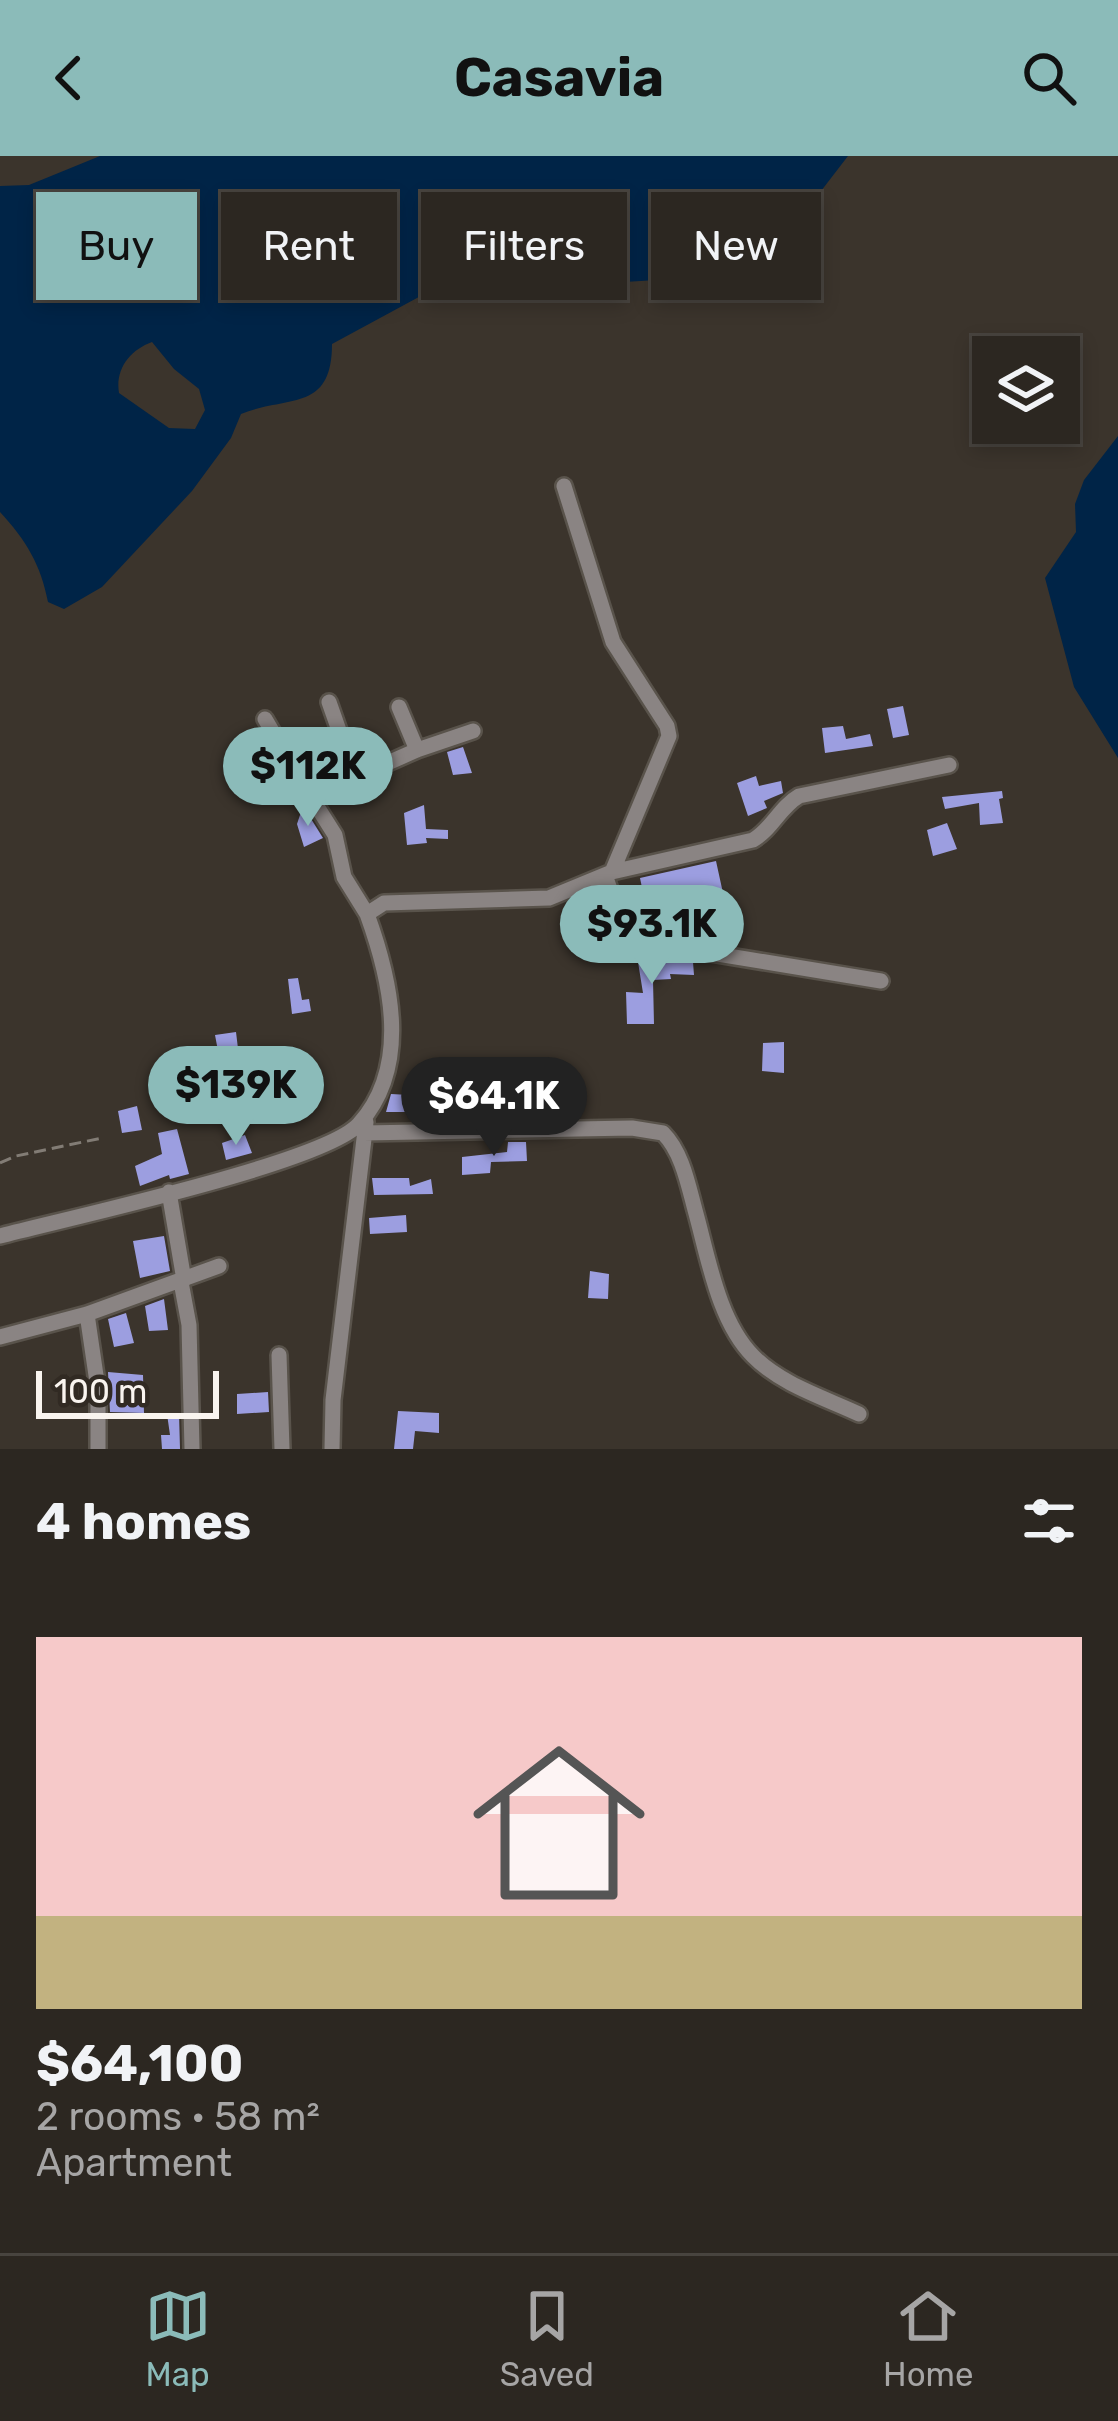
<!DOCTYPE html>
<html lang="en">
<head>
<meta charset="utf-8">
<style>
  :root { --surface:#2c2721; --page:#342f2a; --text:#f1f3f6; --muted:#a6a5a5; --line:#48443f; --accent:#8bbbb9 }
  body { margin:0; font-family:Rubik,sans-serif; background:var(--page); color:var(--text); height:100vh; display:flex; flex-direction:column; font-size:45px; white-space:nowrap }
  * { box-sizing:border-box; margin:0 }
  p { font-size:39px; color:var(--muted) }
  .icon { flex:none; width:66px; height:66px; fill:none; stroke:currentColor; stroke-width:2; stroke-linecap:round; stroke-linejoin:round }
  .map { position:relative; height:1293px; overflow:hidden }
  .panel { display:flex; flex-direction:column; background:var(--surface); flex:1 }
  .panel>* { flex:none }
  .guide { position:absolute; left:36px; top:36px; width:1047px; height:108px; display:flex; gap:24px }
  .controls { position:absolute; left:972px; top:180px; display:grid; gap:24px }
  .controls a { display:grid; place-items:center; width:108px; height:108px; border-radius:0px; background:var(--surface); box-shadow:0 6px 18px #0003,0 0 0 3px var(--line); font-size:60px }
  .scale { position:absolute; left:36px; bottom:30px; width:183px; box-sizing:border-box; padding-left:12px; border:6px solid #f9f4ef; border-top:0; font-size:33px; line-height:42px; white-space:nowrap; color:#f9f4ef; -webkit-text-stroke:9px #312a23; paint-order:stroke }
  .price { position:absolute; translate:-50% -102px; padding:0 27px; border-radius:42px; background:var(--accent); color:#111; font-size:39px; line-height:78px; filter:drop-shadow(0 3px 6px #0008) }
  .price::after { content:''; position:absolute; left:50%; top:72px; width:36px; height:27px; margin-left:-18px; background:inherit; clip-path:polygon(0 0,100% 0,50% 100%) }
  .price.on { background:#222; color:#fff }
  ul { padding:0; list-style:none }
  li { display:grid; align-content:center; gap:24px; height:636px; padding:0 36px }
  li span { display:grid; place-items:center; height:372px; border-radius:0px; color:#555 }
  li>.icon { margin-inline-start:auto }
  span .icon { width:216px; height:216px; fill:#fffc; stroke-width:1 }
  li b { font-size:51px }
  h2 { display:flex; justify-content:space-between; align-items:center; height:144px; padding:0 36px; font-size:51px }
  .pill { padding:0 42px; border-radius:0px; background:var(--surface); box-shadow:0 6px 18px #0003,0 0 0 3px var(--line); font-size:42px; line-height:108px }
  .pill.on { background:var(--accent); color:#111 }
  header { display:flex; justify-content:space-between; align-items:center; height:156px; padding:0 36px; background:var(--accent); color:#111; font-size:54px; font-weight:700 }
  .menu { display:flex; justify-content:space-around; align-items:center; height:168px; border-top:3px solid var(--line); background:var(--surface); font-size:33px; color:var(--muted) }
  .menu a { display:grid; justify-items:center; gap:6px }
  .menu .on { color:var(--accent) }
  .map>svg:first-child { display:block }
</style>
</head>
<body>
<header><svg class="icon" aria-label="back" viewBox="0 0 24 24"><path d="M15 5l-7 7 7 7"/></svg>Casavia<svg class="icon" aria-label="search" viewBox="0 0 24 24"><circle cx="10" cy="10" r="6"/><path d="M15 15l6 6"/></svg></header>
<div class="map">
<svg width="1118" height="1293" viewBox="0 0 1118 1293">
  <rect width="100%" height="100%" fill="#3b342c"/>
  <path fill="#002447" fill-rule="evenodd" d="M100 0H848L781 87 752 106H723L657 124 624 126 505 103 465 116 332 188C332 257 287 239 241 258L231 282 192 335 102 431 64 453 48 446C41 409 26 384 0 356V30L29 29ZM152 186 174 213 199 233 205 254 195 273 169 272 119 237C115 213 130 194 152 186Z
    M1118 280V602L1074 531 1045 422 1076 376 1075 348 1084 324Z"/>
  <path fill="#9c9ee0" d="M903 550 909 579 893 582 887 553Z
    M843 570 846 583 870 578 873 590 825 597 822 572Z
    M463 591 472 617 453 619 447 596Z
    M756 620 759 630 781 625 783 637 764 645 767 652 748 660 737 627Z
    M1002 635 1003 642 999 643 1003 667 980 669 979 647 945 653 942 641Z
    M424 649 426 673 448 674V683L426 682 427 687 407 689 404 657Z
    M303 650 323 682 304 691 297 668Z
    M947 667 957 693 933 700 927 674Z
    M716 705 728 760 651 772 650 768 641 770 632 759 630 753 646 751 640 722Z
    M668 802 693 806 694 819 670 818 671 823 653 824 654 868H627L626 836 643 837 638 806Z
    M298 822 302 844 309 843 311 855 292 858 288 823Z
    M236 876 240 909 226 911 224 894 218 895 215 879Z
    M784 886V917L762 915 763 887Z
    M391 938 447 941 444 963 425 962 426 956H386Z
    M137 950 142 974 122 977 118 955Z
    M177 973 189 1018 170 1023 169 1019 140 1030 135 1010 162 998 158 977Z
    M245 979 252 997 226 1004 222 987Z
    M508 986H526L527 1005 491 1006 490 1017 462 1019V1001L507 996Z
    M372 1022H409L410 1030 431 1023 433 1038 374 1039Z
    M406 1059 407 1076 370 1078 369 1062Z
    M164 1080 170 1115 140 1122 133 1085Z
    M590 1115 609 1118 608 1143 588 1142Z
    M164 1143 168 1174 149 1175 145 1150Z
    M126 1157 134 1187 114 1191 108 1163Z
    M108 1216 143 1219 144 1257 110 1256Z
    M268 1236 269 1256 237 1258V1238Z
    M398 1255 439 1257V1277L415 1275 413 1293H394Z
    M179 1257 180 1293H162L161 1279H170L167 1258Z"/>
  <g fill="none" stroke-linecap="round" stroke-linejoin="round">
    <defs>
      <path id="minor" d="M564 330 613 486 667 570 669 580 612 716
        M329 546 355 620
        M399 551 417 594
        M265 563 311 641
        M605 719 621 765 638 785 881 825
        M367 758 344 721 335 679 311 641 417 594 473 575
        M364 977 632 972 663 977C682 996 688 1028 695 1054 708 1100 718 1165 753 1200 780 1228 825 1242 859 1258
        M169 1036 184 1124
        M0 1080C64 1063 324 1007 359 968 411 910 391 824 367 758L384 747 549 742 612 716 753 684C772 673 780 651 799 640L949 609
        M181 1126 189 1169 192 1293
        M87 1158 98 1233V1293
        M0 1181 87 1158 219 1110
        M279 1199 282 1293
        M332 1293 333 1244 366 966"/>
    </defs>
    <use href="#minor" stroke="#59534b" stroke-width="20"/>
    <path stroke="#827c75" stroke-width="3" stroke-dasharray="12 6" stroke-linecap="butt" d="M0 1007 16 1000 102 982"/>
    <use href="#minor" stroke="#8a8483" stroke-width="15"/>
  </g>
</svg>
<div class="controls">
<a><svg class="icon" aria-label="layers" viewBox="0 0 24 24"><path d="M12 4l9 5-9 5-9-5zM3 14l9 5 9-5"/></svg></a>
</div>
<div class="scale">100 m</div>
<b class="price" style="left:308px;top:673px">$112K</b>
<b class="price" style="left:652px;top:831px">$93.1K</b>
<b class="price" style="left:236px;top:992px">$139K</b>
<b class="price on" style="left:494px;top:1003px">$64.1K</b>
<div class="guide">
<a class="pill on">Buy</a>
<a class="pill">Rent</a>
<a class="pill">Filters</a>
<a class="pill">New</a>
</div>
</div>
<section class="panel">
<h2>4 homes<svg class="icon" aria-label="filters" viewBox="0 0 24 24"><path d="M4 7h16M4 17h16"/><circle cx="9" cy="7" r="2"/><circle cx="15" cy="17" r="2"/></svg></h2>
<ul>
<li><span style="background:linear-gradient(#f6c9c9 75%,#c2b280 0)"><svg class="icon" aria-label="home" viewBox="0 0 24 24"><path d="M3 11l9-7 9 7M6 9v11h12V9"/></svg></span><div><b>$64,100</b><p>2 rooms · 58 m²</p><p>Apartment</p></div></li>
</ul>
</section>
<nav class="menu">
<a class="on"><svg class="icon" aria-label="map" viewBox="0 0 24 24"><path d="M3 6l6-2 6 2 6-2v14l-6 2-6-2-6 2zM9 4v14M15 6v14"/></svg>Map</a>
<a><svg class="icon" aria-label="saved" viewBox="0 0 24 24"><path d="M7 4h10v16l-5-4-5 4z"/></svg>Saved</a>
<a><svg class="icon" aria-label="home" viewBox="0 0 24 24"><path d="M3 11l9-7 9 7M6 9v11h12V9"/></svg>Home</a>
</nav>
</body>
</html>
